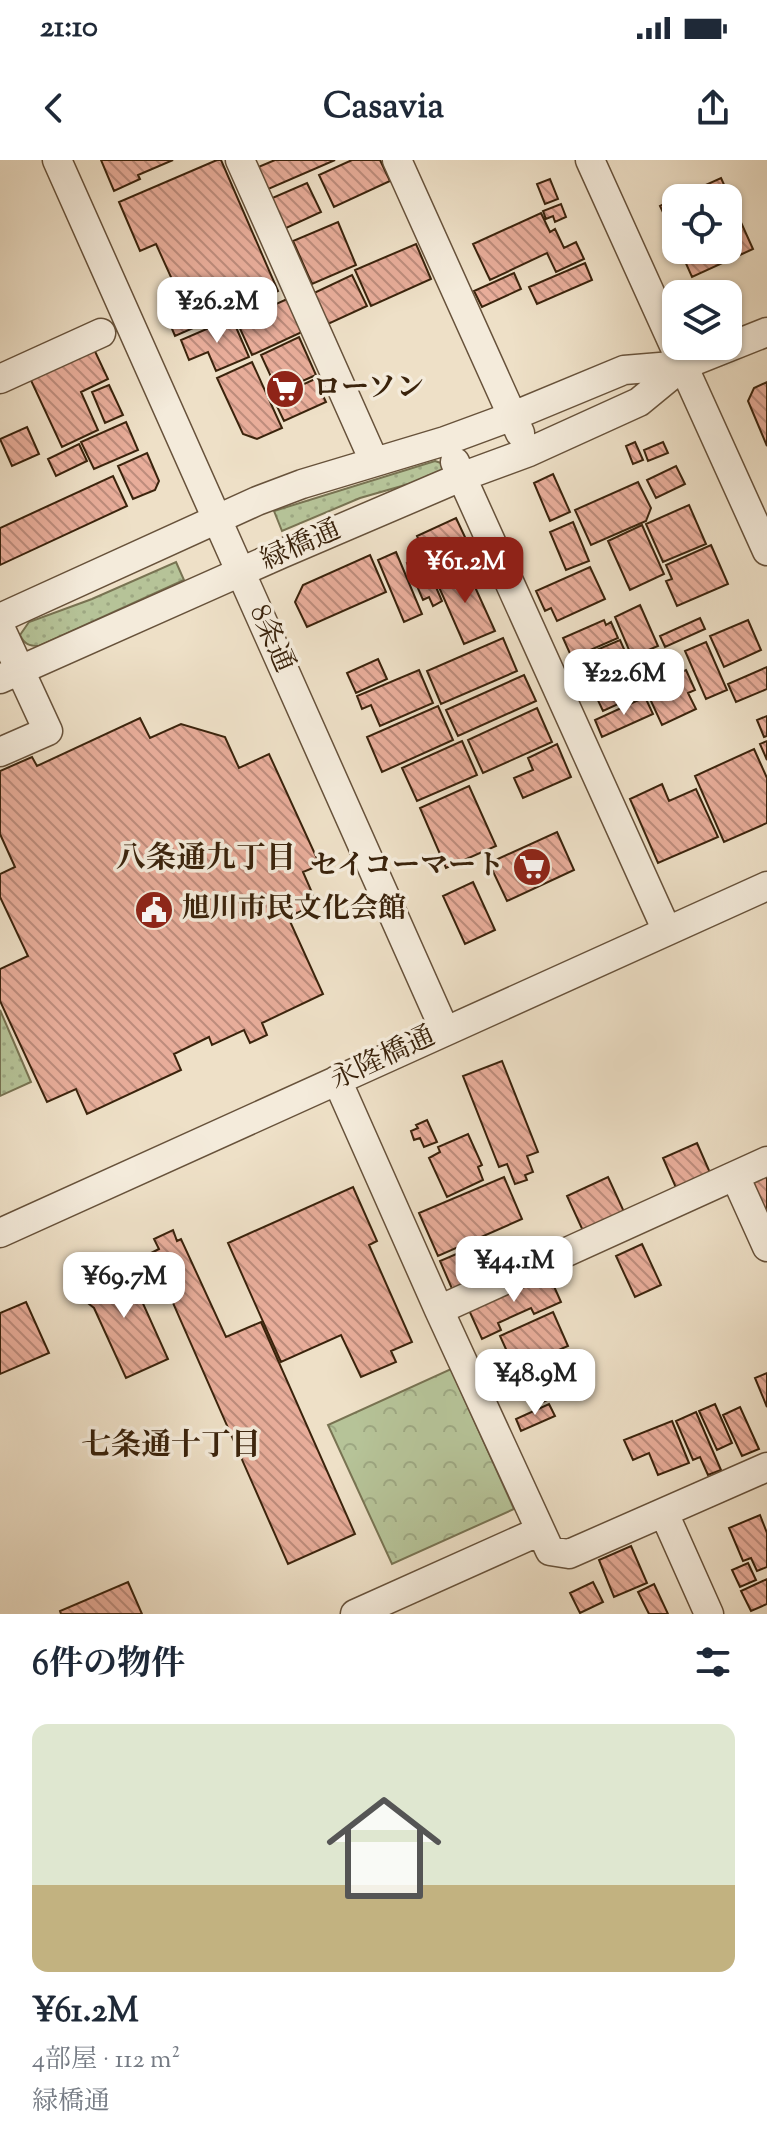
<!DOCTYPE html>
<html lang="ja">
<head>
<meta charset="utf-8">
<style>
  :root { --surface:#fff; --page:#f6f6f7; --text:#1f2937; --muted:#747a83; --accent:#8f2418 }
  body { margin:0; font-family:"Sorts Mill Goudy","Noto Serif JP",serif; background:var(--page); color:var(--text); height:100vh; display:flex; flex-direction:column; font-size:30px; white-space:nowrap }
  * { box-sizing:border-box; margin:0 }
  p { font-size:26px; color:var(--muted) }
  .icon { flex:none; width:44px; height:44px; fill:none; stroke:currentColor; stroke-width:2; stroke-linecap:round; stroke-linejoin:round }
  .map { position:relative; height:1454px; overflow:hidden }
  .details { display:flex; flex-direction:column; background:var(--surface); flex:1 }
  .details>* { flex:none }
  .fabs { position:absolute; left:662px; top:24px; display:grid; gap:16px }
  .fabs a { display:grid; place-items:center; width:80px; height:80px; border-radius:16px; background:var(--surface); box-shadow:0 2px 6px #0004; font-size:40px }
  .price { position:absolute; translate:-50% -68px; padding:0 18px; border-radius:16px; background:#fff; color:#222; font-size:26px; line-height:52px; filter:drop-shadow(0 2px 4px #0008) }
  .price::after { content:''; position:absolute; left:50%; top:48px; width:24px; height:18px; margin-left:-12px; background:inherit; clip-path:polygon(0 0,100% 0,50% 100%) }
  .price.active { background:var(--accent); color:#fff }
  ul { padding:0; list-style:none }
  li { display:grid; align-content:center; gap:16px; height:424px; padding:0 32px }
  li span { display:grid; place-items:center; height:248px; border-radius:16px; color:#555 }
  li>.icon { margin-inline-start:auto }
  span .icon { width:144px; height:144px; fill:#fffc; stroke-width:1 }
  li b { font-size:34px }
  h2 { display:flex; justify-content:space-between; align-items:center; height:96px; padding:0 32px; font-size:34px }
  .status { display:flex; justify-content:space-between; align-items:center; height:56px; padding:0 40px; background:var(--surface); direction:ltr }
  .status svg { height:22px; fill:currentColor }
  header { display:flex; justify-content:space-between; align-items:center; height:104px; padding:0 32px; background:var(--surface); font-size:36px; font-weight:800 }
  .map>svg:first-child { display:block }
</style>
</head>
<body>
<div class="status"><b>21:10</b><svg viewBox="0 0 49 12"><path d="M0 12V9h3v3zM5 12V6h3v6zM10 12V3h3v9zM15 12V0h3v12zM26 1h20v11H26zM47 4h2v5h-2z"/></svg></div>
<header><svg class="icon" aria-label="back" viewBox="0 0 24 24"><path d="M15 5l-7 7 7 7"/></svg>Casavia<svg class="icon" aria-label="share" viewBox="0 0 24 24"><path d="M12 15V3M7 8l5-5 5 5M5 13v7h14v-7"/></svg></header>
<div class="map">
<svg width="767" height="1454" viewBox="0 0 767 1454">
  <defs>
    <pattern id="grass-dots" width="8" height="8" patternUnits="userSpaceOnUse" patternTransform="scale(2)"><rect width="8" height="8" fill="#b6c398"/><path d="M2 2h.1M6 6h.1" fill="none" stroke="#9da782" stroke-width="1.8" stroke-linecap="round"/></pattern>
    <pattern id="park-crowns" width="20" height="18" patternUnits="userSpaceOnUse" patternTransform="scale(2)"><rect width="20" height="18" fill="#b6c398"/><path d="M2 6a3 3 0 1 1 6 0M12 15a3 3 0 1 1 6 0" fill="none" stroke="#9da782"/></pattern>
    <pattern id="building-back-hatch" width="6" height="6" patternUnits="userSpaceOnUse" patternTransform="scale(2)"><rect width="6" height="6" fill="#e8ad9a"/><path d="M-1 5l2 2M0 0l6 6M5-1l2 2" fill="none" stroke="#bd8c7c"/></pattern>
  </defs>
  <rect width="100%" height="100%" fill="#eee0c7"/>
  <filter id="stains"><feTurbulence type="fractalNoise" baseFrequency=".0025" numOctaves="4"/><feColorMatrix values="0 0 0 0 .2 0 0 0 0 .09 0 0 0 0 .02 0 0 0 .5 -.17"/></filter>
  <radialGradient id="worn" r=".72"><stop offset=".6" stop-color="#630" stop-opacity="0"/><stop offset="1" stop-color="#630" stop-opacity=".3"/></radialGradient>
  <path fill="url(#grass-dots)" stroke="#787352" stroke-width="2" d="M435 301 444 304 445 310 440 315 360 338 282 371 274 351Z
    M176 402 184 420 39 486C29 486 24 484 20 475L29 462 92 439Z
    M0 850 31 922 0 936Z"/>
  <path fill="url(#park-crowns)" stroke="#787352" stroke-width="2" d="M451 1209 514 1349 392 1404 328 1265Z"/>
  <path fill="url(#building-back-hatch)" stroke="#3a230c" stroke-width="2" d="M101 0H173L138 15 140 19 114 31Z
    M217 0H221L278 131 175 176 162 145 180 137 156 84 140 91 119 42Z
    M275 0H335L266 30 256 8Z
    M352 0H380L390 21 334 47 319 15Z
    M721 18 753 89 692 117 680 90H728V38H677Z
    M550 19 558 39 545 44 537 24Z
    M307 23 321 52 284 69 270 39Z
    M676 38V80L660 46Z
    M561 44 566 57 555 62 553 56 546 59 543 51Z
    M541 53 550 72 555 69 564 88 576 82 584 99 556 112 547 93 490 120 473 84Z
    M338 62 356 105 312 124 293 81Z
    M416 84 431 119 371 146 355 110Z
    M585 103 592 120 537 144 529 127Z
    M514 113 521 129 482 147 474 131Z
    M352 115 367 146 328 164 314 133Z
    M287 139 302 172 252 195 237 162Z
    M232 158 249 197 216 211 208 192 189 200 181 180Z
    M299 177 316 215 278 232 261 195Z
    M92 185 108 219 81 232 98 270 62 287 28 214Z
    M252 202 282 268 257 279 243 274 217 218Z
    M315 219 326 242 284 261 273 238Z
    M767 222V286L748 241 754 228Z
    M109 225 123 255 105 263 92 232Z
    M126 262 138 290 94 309 81 282Z
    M27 267 39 294 12 306 0 279Z
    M635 282 643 300 633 304 626 286Z
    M663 282 668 293 648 301 644 290Z
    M79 284 87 301 56 316 48 299Z
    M147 293 159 321 155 330 133 339 118 306Z
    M676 306 685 324 656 338 647 320Z
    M553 314 570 352 550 361 534 323Z
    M113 316 127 346 0 405V368Z
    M638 322 651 348 646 361 591 385 575 350Z
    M689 345 706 384 663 402 646 364Z
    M456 358 472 392 433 410 417 376Z
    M573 362 589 401 566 410 550 372Z
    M642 365 664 414 630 430 608 381Z
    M711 385 728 424 677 446 666 421 672 419 666 405Z
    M419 388 442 441 433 446 429 437 423 440 407 403 415 400 411 391Z
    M396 392 422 454 404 462 378 400Z
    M370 395 386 432 307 467 295 442 303 425Z
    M465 405 495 471 464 484 435 418Z
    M590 407 605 439 557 461 551 448 545 451 536 431Z
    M640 445 658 486 632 497 615 457Z
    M700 458 705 469 665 487 660 476Z
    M604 460 606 465 611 462 618 478 572 498 563 478Z
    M748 460 761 490 724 507 710 476Z
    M503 478 517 511 441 544 427 511Z
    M620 480 627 496 580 516 573 500Z
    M706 482 727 530 706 539 685 491Z
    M378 499 387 519 356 533 347 513Z
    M622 501 627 511 633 507 642 526 637 528 640 534 603 551 587 517Z
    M767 507V529L736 542 728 524Z
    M419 510 433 543 380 566 371 545 362 549 357 536Z
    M686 510 695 530 688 533 696 549 662 565 645 528Z
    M524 515 536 541 458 576 446 550Z
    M645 537 653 554 602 577 595 560Z
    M438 546 453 580 382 612 367 577Z
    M537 548 552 582 483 613 468 580Z
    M767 556V576L764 577 757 560Z
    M140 558 150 578 181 564 225 577 239 608 269 594 320 705 303 712 317 744 288 757 323 834 262 863 267 875 250 883 244 870 212 885 209 877 174 894 181 910 87 954 76 929 47 942 0 841V809L28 796 0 737V714L15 707 0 674V611L32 597 37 606Z
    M462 581 477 615 417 641 402 608Z
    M767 581V600L760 584Z
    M557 584 571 617 523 638 514 618 533 610 528 598Z
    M754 589 767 618V663L724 682 695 616Z
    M662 624 669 641 696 629 718 677 658 703 630 639Z
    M469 626 496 686 446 708 420 648Z
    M557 672 574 710 507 741 489 703Z
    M473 722 495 770 465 784 443 736Z
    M502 901 538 992 527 996 533 1012 525 1015 527 1020 515 1024 507 1004 499 1007 463 916Z
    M427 960 437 982 424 987 420 978 414 980 411 971 418 968 416 965Z
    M468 974 482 1005 478 1007 483 1020 447 1037 429 998 440 992 438 987Z
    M697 983 711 1015 677 1030 663 998Z
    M767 1016V1058L751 1022Z
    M504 1017 522 1059 438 1096 419 1053Z
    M608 1017 625 1054 584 1073 567 1036Z
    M353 1027 377 1081 369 1085 412 1182 391 1191 396 1202 361 1217 341 1175 281 1202 228 1083Z
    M173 1070 177 1081 181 1079 226 1177 261 1162 355 1374 288 1404 151 1093 159 1089 154 1079Z
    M642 1084 661 1125 635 1137 616 1096Z
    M475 1086 488 1116 453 1131 440 1101Z
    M127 1108 168 1199 126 1218 94 1148 84 1140 81 1126 83 1120 93 1111 106 1110 113 1114Z
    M548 1113 561 1142 534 1154 531 1148 498 1163 501 1170 482 1179 468 1148Z
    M26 1142 49 1193 0 1214V1153Z
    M553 1152 568 1186 515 1209 500 1176Z
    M566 1197 580 1225 541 1243 528 1214Z
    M767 1213V1247L755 1218Z
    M549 1244 555 1256 521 1271 516 1259Z
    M715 1244 732 1283 717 1290 699 1251Z
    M740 1247 759 1289 742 1296 723 1255Z
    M696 1252 721 1310 708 1315 700 1297 693 1300 676 1261Z
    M672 1261 689 1303 658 1315 649 1293 633 1300 624 1280Z
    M760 1355 767 1373V1407L757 1411 751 1398 743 1401 729 1368Z
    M631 1386 647 1423 614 1437 599 1400Z
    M748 1403 756 1420 740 1427 732 1410Z
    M767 1419V1444L751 1451 741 1431Z
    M128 1422 142 1454H61L60 1451Z
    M593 1422 603 1442 580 1453 570 1433Z
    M654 1424 668 1454H649L638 1432Z"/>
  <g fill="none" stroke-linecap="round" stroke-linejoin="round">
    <defs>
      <path id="minor" d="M57 0 445 871
        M240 0 374 301
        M397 0 520 273
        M590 0 767 391
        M0 219 101 173
        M455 302 667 771
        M0 458 257 341 302 324 445 281 513 256 624 210 684 205 767 172
        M0 467 48 571 0 592
        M0 519 281 394 461 317 529 292 639 242 684 205
        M337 920 439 1150 550 1391 569 1394 767 1307
        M735 1016 767 1087
        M0 1073 767 726
        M439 1150 767 1001
        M664 1353 709 1454
        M355 1454 540 1371"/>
    </defs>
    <use href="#minor" stroke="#67523b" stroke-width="31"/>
    <use href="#minor" stroke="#f4ebdb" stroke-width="28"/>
  </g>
  <defs>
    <symbol id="supermarket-disc" viewBox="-11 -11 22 22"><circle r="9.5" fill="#8f2418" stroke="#f4ebdb"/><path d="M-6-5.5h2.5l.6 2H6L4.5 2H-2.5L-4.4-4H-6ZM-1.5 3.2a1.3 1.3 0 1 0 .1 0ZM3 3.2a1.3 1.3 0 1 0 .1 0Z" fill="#fff"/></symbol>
    <symbol id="civic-disc" viewBox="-11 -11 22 22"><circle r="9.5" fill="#8f2418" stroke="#f4ebdb"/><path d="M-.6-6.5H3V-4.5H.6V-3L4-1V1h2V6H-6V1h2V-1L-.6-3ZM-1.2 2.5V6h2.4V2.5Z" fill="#fff"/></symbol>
  </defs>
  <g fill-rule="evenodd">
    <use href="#supermarket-disc" x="263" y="207" width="44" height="44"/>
    <use href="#supermarket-disc" x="510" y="685" width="44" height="44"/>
    <use href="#civic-disc" x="132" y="728" width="44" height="44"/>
  </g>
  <g text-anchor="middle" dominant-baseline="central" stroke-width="7" stroke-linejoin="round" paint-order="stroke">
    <g font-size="28" font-weight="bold" fill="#3a230c" stroke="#f4ebdb" text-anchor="start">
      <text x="313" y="229">ローソン</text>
      <text x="504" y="707" text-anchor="end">セイコーマート</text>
      <text x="182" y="750">旭川市民文化会館</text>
    </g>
    <g font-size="28" fill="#3a230c" stroke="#f4ebdb">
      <text transform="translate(301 386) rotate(-24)">緑橋通</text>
      <text transform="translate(271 479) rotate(66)">8条通</text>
      <text transform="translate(383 899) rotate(-25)">永隆橋通</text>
    </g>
    <g font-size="30" font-weight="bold" fill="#3a230c" stroke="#f4ebdb">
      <text x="206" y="699">八条通九丁目</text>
      <text x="171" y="1286">七条通十丁目</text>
    </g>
  </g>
  <rect width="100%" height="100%" filter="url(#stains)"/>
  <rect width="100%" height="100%" fill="url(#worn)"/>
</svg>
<div class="fabs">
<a><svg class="icon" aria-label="locate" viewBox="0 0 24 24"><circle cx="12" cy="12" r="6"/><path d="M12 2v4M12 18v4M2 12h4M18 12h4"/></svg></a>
<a><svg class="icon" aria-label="layers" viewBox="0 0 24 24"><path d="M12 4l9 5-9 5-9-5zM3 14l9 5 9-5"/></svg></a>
</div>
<b class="price" style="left:217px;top:185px">¥26.2M</b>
<b class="price active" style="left:465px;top:445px">¥61.2M</b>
<b class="price" style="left:624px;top:557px">¥22.6M</b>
<b class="price" style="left:514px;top:1144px">¥44.1M</b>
<b class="price" style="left:124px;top:1160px">¥69.7M</b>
<b class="price" style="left:535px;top:1257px">¥48.9M</b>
</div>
<section class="details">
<h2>6件の物件<svg class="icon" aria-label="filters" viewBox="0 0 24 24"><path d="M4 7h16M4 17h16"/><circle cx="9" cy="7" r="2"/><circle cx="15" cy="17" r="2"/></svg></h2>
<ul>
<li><span style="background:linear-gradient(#dfe7d0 65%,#c2b280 0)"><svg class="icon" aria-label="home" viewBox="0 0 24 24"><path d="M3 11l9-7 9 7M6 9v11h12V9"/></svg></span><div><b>¥61.2M</b><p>4部屋 · 112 m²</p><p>緑橋通</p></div></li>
</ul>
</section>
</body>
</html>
